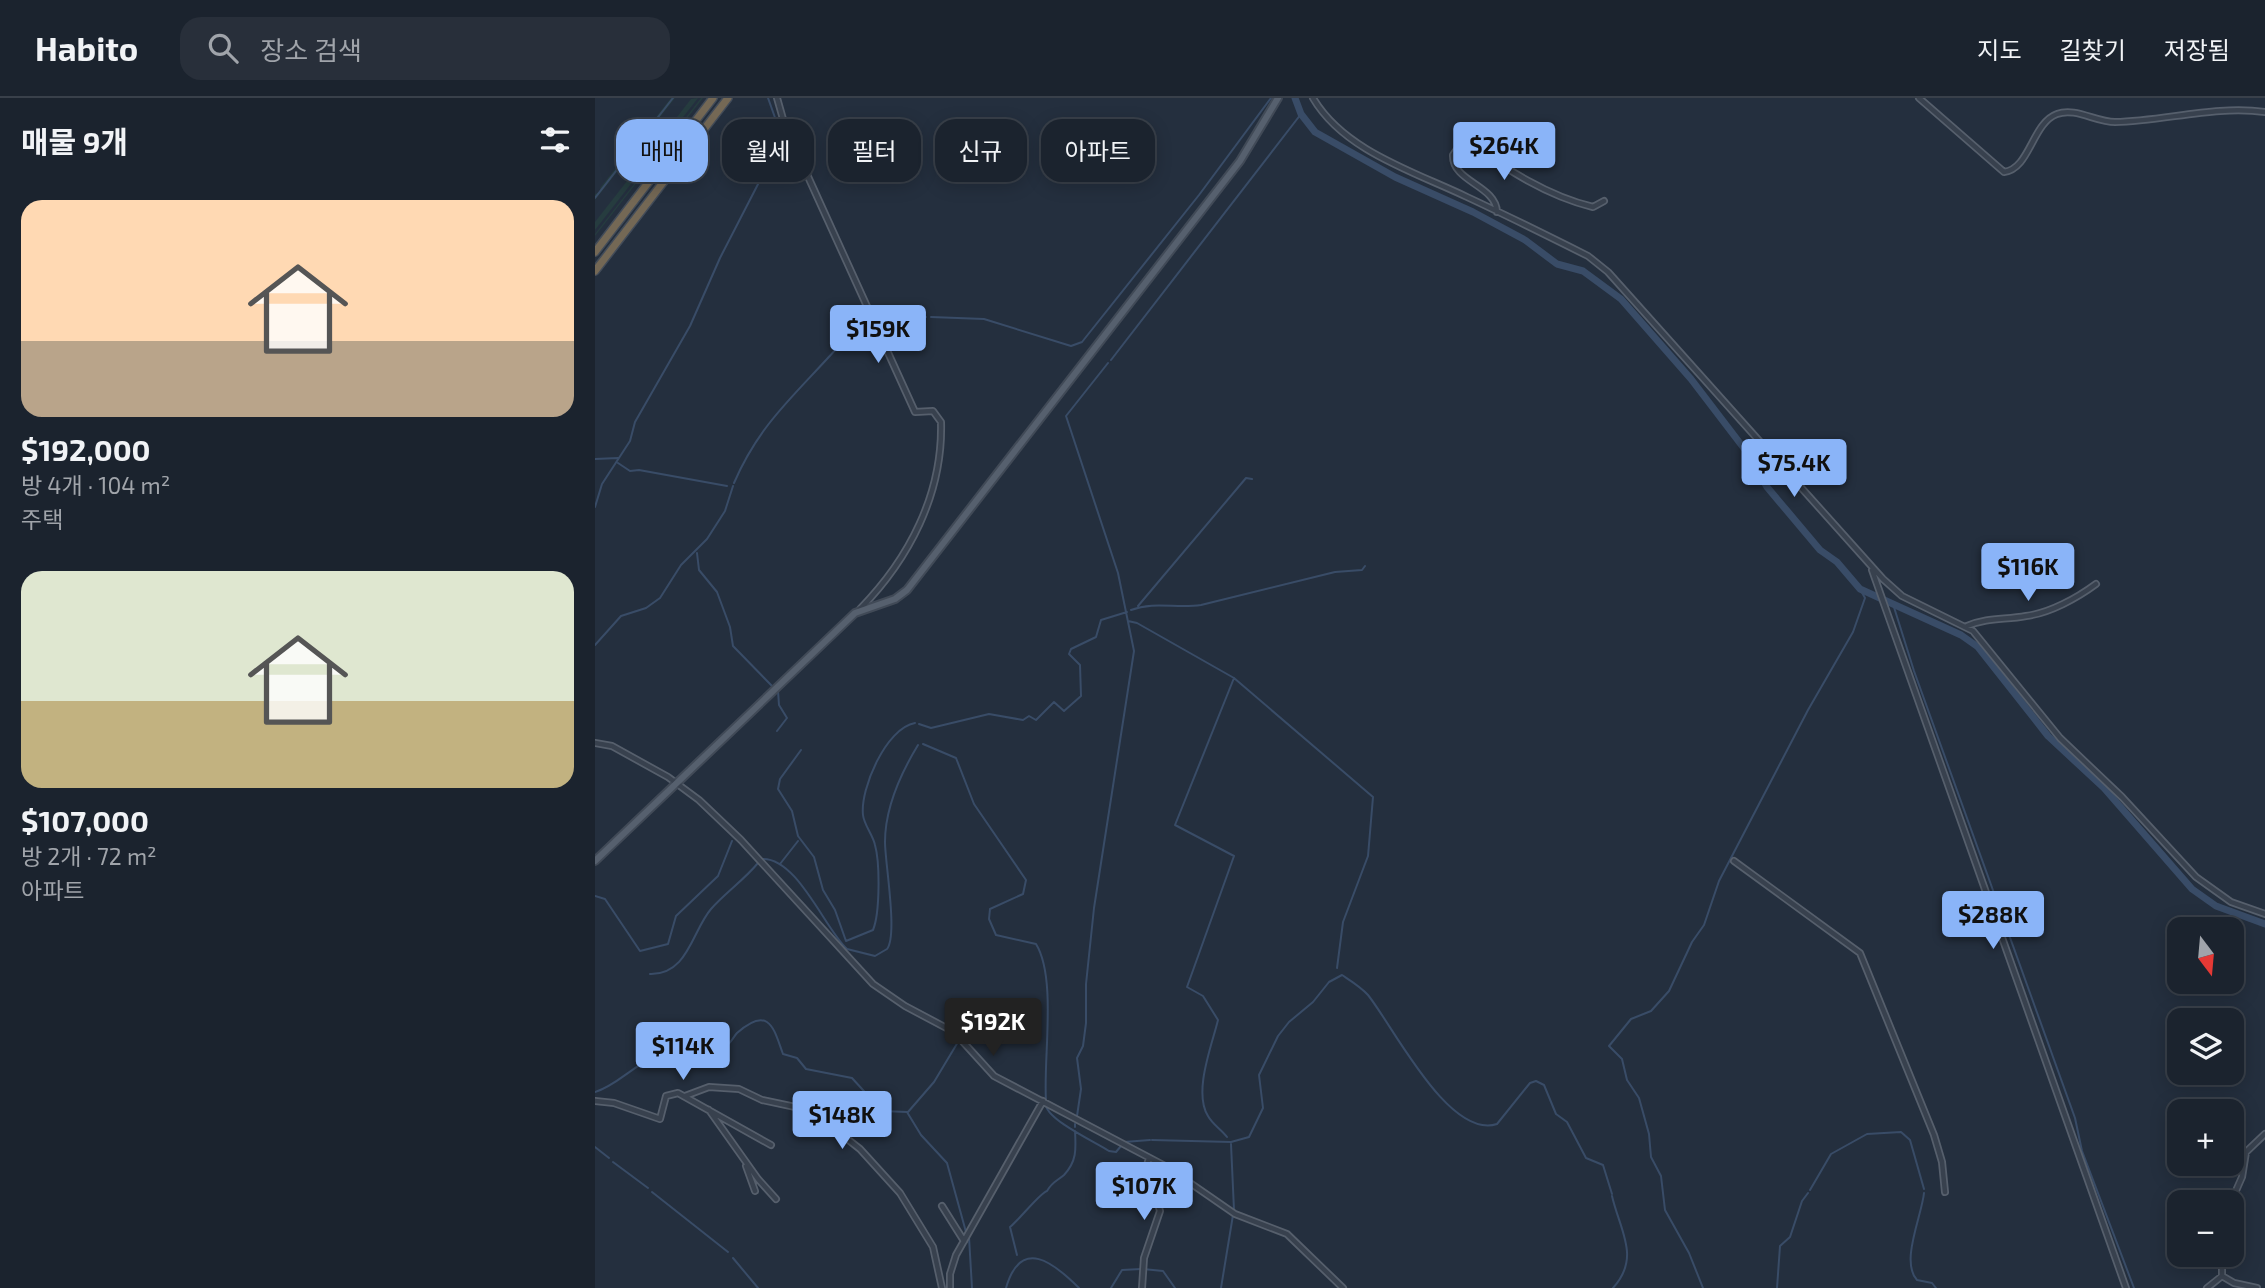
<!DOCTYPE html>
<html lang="ko">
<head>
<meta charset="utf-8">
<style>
  :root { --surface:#1b232e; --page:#282f3a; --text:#f1f3f6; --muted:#a0a4aa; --line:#39404a; --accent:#8ab4f8 }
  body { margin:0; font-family:"Exo 2","Noto Sans KR",sans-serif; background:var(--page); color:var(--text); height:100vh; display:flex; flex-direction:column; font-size:26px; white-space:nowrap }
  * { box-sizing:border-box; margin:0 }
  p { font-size:23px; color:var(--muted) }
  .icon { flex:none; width:38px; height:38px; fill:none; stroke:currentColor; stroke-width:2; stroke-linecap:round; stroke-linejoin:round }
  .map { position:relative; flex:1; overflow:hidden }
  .panel { display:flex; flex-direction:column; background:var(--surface); width:595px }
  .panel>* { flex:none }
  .guide { position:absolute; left:21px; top:21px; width:665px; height:63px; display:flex; gap:14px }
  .needle { width:46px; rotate:164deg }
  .controls { position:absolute; left:1572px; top:819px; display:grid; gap:14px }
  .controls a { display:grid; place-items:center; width:77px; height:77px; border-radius:14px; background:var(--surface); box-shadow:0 4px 18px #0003,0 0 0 2px var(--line); font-size:35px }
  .price { position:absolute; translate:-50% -60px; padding:0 16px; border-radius:7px; background:var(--accent); color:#111; font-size:23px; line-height:46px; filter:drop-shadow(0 2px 4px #0008) }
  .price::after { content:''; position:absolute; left:50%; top:42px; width:21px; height:16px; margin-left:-10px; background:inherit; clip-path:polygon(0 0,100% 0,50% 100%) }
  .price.selected { background:#222; color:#fff }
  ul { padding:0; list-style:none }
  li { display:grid; align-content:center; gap:14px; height:371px; padding:0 21px }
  li span { display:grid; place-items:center; height:217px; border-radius:21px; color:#555 }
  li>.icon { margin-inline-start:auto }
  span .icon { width:126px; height:126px; fill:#fffc; stroke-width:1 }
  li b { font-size:30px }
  h2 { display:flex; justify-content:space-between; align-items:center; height:84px; padding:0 21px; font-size:30px }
  .chip { padding:0 24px; border-radius:21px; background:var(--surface); box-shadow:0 4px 18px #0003,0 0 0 2px var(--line); font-size:24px; line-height:63px }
  .chip.selected { background:var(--accent); color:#111 }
  header { display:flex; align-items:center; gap:42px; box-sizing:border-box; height:98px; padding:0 35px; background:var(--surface); border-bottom:2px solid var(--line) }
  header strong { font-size:33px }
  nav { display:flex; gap:38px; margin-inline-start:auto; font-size:24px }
  .search { width:490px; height:63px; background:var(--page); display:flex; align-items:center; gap:18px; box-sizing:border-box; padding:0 24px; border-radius:21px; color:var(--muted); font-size:26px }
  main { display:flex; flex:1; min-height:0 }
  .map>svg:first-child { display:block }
</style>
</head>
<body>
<header>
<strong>Habito</strong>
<div class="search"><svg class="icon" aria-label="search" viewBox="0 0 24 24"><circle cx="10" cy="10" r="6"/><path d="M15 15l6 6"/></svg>장소 검색</div>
<nav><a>지도</a><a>길찾기</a><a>저장됨</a></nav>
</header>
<main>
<section class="panel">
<h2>매물 9개<svg class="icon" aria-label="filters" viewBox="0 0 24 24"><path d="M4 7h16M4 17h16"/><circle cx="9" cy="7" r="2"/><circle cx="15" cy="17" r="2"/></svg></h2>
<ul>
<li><span style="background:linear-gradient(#ffd9b3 65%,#b9a48a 0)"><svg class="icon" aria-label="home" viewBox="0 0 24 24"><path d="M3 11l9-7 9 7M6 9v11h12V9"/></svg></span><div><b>$192,000</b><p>방 4개 · 104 m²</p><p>주택</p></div></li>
<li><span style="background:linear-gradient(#dfe7d0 60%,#c2b280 0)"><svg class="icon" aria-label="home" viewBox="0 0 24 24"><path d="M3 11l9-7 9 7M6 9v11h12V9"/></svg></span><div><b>$107,000</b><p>방 2개 · 72 m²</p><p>아파트</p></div></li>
</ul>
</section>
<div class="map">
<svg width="1670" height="1190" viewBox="0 0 1670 1190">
  <rect width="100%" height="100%" fill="#242f3e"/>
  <path fill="#263c3f" d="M76 0H80L0 102V96L6 93 5 90Z
    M103 0 0 132V124L96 1Z
    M106 0H108L0 138V136Z"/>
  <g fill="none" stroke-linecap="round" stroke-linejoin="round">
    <path stroke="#394c67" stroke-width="2" d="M0 100 78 0
      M336 219 389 221 476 248 487 244 604 97 676 0
      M285 230 331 219
      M244 248 258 235 278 231
      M516 262 706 16
      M0 361 23 360
      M23 365 35 373 44 372 132 388
      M139 385C165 325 200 297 242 250
      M0 409 7 386 35 343 40 324 95 228 125 160 179 55 183 28 173 0
      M102 455 104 472 122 494 135 529 138 548 177 588
      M1298 506 1319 573 1480 1020 1487 1053 1539 1190
      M543 508 651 380 657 381
      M536 512C560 503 582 511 606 507L740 474 767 472 770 468
      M533 523 542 525 639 580 778 699 773 758 748 824 742 870
      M0 547 26 518 51 510 65 500 86 467 112 441 130 413 138 388
      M324 626 336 630 394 616 428 622 434 618 441 622 459 604 469 613 486 598 485 567 474 556 476 551 501 539 506 522 532 514
      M182 633 192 620 184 607 183 593
      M328 646 361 660 379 706 431 782 428 796 395 811 394 821 401 837 441 846C462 880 448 961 451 1003
      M206 652 185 681 183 691 197 713 203 738 219 759 228 792 240 812 251 843 278 832C285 815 285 765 280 747 278 737 269 727 268 717 265 691 291 630 320 625
      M167 761C202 759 230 831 252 851L280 858 292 851C303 837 290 765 290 744 290 710 306 675 323 647
      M185 766 203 743
      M0 798 10 801 45 853 73 846 81 818 123 778 137 743
      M55 876C93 877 97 833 116 811 130 795 149 782 163 765
      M0 994C23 987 39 966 61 959 79 953 122 952 132 947 136 945 139 938 142 935 175 906 179 932 188 956L202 960 211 971 257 980 287 1013 312 1014 326 1037 352 1065 371 1134
      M451 1008C455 1023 498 1043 514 1053L521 1054 526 1048
      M313 1014 339 984 363 944
      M482 1018 486 991 482 960 488 948 491 925V886L499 810 539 553 523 475 471 318 513 265
      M480 1026V1029
      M632 1039C626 1031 618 1027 613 1018 598 994 617 947 623 922L608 898 592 889 639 758 580 727 639 580
      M557 1042 636 1044 654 1039 668 1010 664 977 683 938 694 924 718 904 734 884 747 877C756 883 766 889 773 897 798 928 854 1042 902 1026L935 985 941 983 949 987 961 1016 972 1024 991 1060 1008 1067 1017 1096
      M529 1044 555 1042
      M636 1046 639 1112
      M0 1049 14 1060
      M18 1064 53 1090
      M1215 1092 1236 1056 1272 1036 1306 1034 1315 1042 1329 1091
      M57 1094 133 1154
      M1329 1095C1327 1117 1305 1164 1322 1182L1337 1185 1341 1190
      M1017 1098C1025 1133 1046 1159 1018 1190
      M374 1139 377 1190
      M422 1157 415 1129C424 1122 446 1094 452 1093 457 1084 462 1083 469 1077 482 1063 481 1051 480 1033
      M138 1160 163 1190
      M548 1171 568 1173 580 1190
      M411 1190C426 1138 459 1165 484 1190
      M516 1190 527 1172 546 1171
      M626 1190 638 1117
      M1108 1190 1094 1155 1070 1112 1066 1078 1056 1059 1054 1036 1044 1000 1032 982 1027 961 1014 948 1036 921 1056 913 1074 893 1097 844 1109 827 1124 783 1213 612 1258 534 1270 500 1265 491
      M1182 1190 1185 1148 1195 1139 1207 1103 1213 1095"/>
    <path stroke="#394c67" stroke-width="7" d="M700 0 706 16 720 34 800 79 878 114 930 142 962 166 988 173 1026 201 1096 281 1151 353 1172 389 1225 452 1242 464 1265 491 1366 537 1383 549 1453 638 1509 690 1597 791 1621 808 1670 826"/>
    <defs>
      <path id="minor" d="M182 0 190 28 320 314 338 313 346 324C348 396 314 461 265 511
        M718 0C749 53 820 74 872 99 913 118 953 138 993 158L1013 174 1288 481 1307 498 1378 533 1465 640 1527 699 1601 779 1636 804 1670 816
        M1324 0 1409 74C1435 71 1437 25 1462 16 1480 9 1501 24 1520 24 1570 23 1621 7 1670 14
        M902 114C901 87 857 84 858 57L867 44H873C911 71 952 98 998 109L1009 103
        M1277 472 1531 1190
        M1372 528C1393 519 1410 522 1431 518 1455 515 1482 500 1501 486
        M0 645 17 648 73 679 104 702 146 742 278 886 310 908 359 934 399 978 572 1069 640 1116 692 1136 748 1190
        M1139 763 1265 855 1339 1037 1347 1064 1350 1094
        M90 998 114 989 144 991 167 1002 205 1010 232 1025 265 1051 305 1095 338 1149 347 1190
        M0 1003 19 1005 65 1021 71 998 83 995 176 1047
        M114 1012 163 1081 181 1101
        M151 1068 160 1093
        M1636 1104 1647 1079 1651 1054 1670 1036
        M347 1108 369 1143
        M1627 1178 1639 1185 1662 1190
        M355 1190V1176L361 1157 448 1003
        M547 1190 549 1160 565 1113 552 1067 554 1060
        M1612 1190 1627 1178V1157"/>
      <path id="major" d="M0 763 260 515 300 501 312 492 645 63 683 0"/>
      <path id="highway" d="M0 154 118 0
        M0 173 133 0"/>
    </defs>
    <use href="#minor" stroke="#565f6c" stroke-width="8"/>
    <use href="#major" stroke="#414a57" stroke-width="10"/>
    <use href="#highway" stroke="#434c59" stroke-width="10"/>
    <use href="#minor" stroke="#38414e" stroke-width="4.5"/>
    <use href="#major" stroke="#56606e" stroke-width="6"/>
    <use href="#highway" stroke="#746855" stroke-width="7"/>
  </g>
</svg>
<div class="controls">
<a><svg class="needle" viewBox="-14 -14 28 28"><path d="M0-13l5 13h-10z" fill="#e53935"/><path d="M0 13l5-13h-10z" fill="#a0a4aa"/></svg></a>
<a><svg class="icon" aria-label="layers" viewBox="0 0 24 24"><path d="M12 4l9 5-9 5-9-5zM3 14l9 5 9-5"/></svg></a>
<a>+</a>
<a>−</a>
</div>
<b class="price" style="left:909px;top:84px">$264K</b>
<b class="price" style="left:283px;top:267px">$159K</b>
<b class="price" style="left:1199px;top:401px">$75.4K</b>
<b class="price" style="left:1433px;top:505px">$116K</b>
<b class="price" style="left:1398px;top:853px">$288K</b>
<b class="price selected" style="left:398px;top:960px">$192K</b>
<b class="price" style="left:88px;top:984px">$114K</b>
<b class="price" style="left:247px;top:1053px">$148K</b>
<b class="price" style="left:549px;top:1124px">$107K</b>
<div class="guide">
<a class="chip selected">매매</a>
<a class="chip">월세</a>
<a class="chip">필터</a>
<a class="chip">신규</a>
<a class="chip">아파트</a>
</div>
</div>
</main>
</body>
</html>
